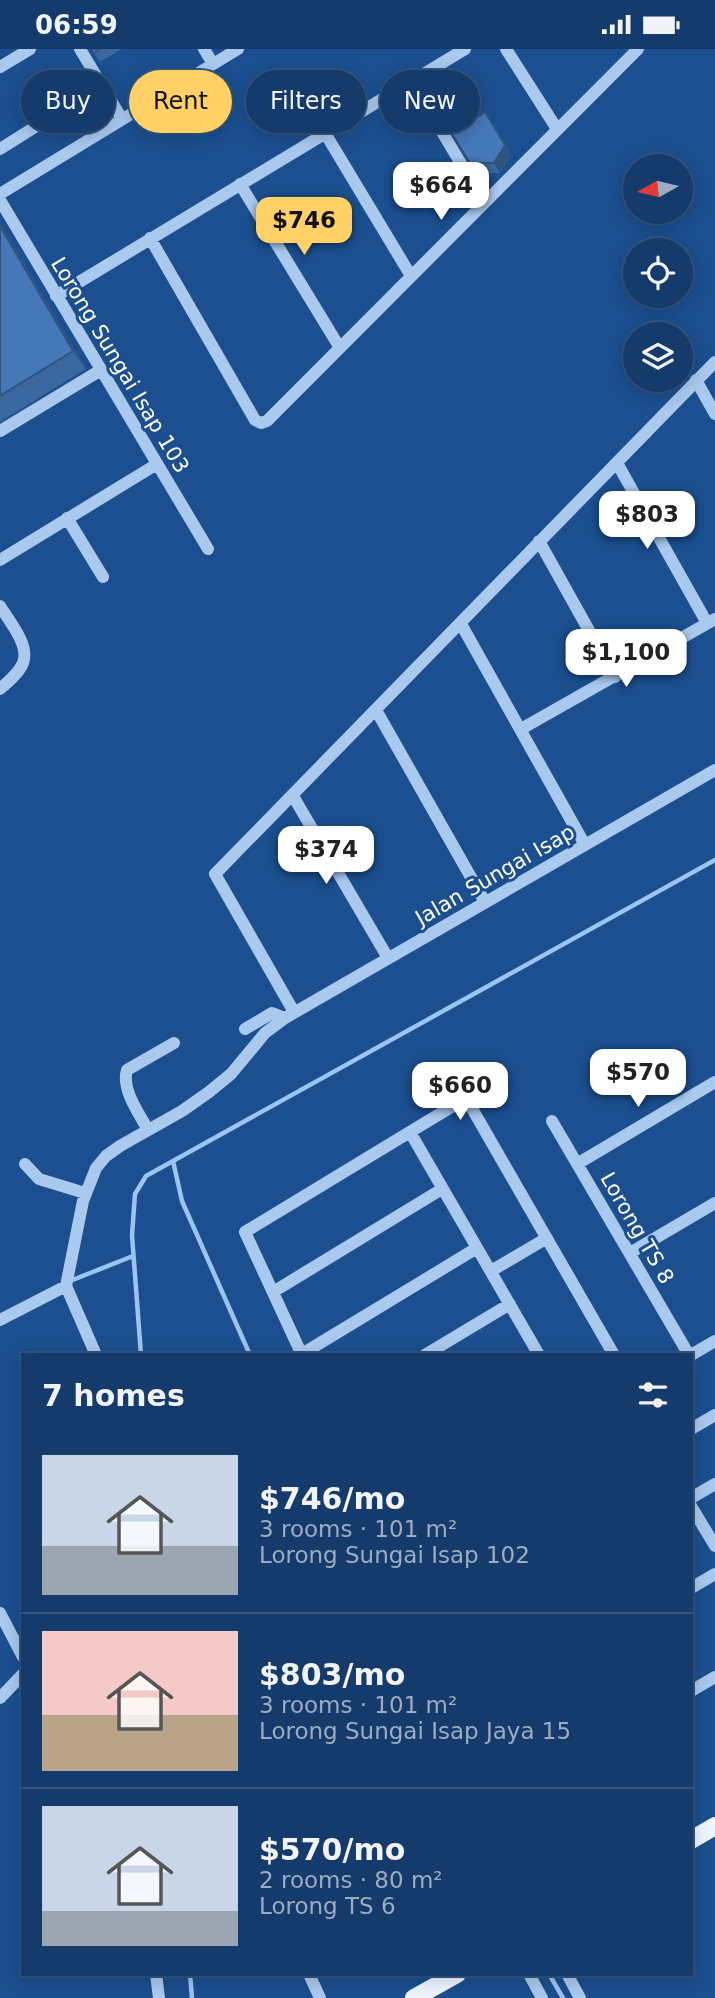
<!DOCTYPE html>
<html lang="en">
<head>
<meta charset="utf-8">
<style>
  :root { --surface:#143b6b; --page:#214673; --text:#f1f3f6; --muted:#9dadc1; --line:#33557e; --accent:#ffd166 }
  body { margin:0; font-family:"DejaVu Sans",sans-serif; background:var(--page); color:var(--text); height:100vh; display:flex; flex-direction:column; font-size:26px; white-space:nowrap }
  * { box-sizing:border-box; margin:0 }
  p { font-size:23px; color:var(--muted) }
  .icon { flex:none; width:38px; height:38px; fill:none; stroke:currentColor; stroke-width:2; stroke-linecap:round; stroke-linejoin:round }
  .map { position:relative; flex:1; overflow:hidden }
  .panel { position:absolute; left:21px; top:1304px; width:672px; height:623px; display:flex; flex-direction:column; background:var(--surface); border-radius:0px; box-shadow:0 4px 18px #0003,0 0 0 2px var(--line) }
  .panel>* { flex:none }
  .banner { position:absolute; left:21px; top:21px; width:674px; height:63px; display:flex; gap:14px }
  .needle { width:46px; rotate:262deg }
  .buttons { position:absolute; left:623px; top:105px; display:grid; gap:14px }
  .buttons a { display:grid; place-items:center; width:70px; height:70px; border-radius:50%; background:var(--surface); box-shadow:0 4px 18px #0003,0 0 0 2px var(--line); font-size:35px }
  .price { position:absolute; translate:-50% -60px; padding:0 16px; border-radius:14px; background:#fff; color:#222; font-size:23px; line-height:46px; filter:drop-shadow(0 2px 4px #0008) }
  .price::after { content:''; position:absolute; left:50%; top:42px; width:21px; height:16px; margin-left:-10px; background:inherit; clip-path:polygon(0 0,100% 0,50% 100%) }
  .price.selected { background:var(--accent); color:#111 }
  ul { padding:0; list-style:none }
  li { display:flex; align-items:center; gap:21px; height:175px; padding:0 21px }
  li+li { border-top:2px solid var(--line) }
  li span { display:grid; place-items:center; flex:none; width:196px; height:140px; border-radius:0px; color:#555 }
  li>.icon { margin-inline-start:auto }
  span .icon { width:84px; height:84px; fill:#fffc; stroke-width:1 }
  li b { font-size:30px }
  h2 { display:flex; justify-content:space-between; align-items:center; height:84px; padding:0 21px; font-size:30px }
  .pill { padding:0 24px; border-radius:32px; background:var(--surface); box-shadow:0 4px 18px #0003,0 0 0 2px var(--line); font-size:24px; line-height:63px }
  .pill.selected { background:var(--accent); color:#111 }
  .status { display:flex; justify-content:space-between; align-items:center; height:49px; padding:0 35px; background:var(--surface); direction:ltr }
  .status svg { height:19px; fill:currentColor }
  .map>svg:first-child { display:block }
</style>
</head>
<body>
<div class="status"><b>06:59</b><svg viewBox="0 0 49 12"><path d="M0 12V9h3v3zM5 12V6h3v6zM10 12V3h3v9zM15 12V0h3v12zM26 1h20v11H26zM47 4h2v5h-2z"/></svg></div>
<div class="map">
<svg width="715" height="1949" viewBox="0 0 715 1949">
  <rect width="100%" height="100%" fill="#1b4f8f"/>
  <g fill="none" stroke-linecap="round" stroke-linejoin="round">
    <path stroke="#9cc4f0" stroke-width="4.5" d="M173 1112 182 1152 250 1306
      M70 1232 133 1207
      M141 1306 132 1186 135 1145 146 1127 715 811
      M190 1925 192 1949
      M549 1925 563 1949"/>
    <path stroke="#a9c9ee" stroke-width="12" d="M80 0 122 70
      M204 0 213 15
      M506 0 557 80
      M0 18 30 0
      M412 33 484 153
      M325 84 411 227
      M0 100 102 36
      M240 135 340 299
      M0 145 238 0
      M0 151 208 500
      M150 189 255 371 261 374 267 372 638 0
      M56 247 465 0
      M696 331 715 365
      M0 382 101 321
      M617 414 707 574
      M67 469 103 528
      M539 492 615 628
      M0 511 157 415
      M0 557C9 572 30 596 23 614 19 624 8 633 0 640
      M461 575 585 796
      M376 661 485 853
      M521 680 715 570
      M293 747 388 909
      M294 963 215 825 715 313
      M245 980 272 964 285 969
      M552 1072 689 1306
      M148 1081C139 1064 121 1040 127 1021L174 994
      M410 1083 539 1306
      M25 1115 39 1130 85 1144
      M577 1115 715 1033
      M630 1204 715 1154
      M491 1222 547 1189
      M273 1243 442 1140
      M0 1271 66 1237
      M302 1305 477 1199
      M96 1306 66 1237 83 1152 96 1119 106 1107 120 1097 182 1062 209 1043 231 1025 265 984 285 969 715 721
      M302 1306 245 1183 466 1049 614 1306
      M425 1306 510 1255
      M691 1306 715 1292
      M691 1380 715 1366
      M691 1449 715 1435
      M691 1457 715 1497
      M691 1539 715 1525
      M0 1564 23 1608
      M691 1642 715 1628
      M0 1649 23 1625
      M156 1925 159 1949
      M309 1925 320 1949
      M529 1925 542 1949
      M567 1925 580 1949"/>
    <path stroke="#f0f6ff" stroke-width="18" d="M691 1791 715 1777
      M414 1949 457 1925"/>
  </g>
  <path fill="#3a679d" d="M91 0H122L100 13Z
    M485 63 512 106 500 124H477L470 114Z
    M0 173 86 320 0 373Z"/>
  <path fill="#305480" d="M485 63 512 106 500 124 494 114Z
    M0 173 86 320 73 302 0 177Z"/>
  <path fill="#4478b7" stroke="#305480" stroke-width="2" d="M91 0H100L94 4Z
    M485 63 505 96 494 114H470L452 85Z
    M0 177 73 302 0 347Z"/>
  <g text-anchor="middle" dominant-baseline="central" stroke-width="6" stroke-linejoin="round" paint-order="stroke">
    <g font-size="21" fill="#fff" stroke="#1b4f8f">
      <text transform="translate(120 316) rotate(59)">Lorong Sungai Isap 103</text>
      <text transform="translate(495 826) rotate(-30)">Jalan Sungai Isap</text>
      <text transform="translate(637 1179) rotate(60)">Lorong TS 8</text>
    </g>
  </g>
</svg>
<div class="buttons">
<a><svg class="needle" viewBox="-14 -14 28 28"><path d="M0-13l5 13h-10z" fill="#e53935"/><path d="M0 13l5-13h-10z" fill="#9dadc1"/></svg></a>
<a><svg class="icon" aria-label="locate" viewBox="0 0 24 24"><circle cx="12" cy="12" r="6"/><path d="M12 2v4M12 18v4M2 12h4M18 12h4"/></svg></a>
<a><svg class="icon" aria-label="layers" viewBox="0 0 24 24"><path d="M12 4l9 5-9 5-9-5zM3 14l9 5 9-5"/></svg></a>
</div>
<b class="price" style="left:441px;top:173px">$664</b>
<b class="price selected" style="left:304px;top:208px">$746</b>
<b class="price" style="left:647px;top:502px">$803</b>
<b class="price" style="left:626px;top:640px">$1,100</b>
<b class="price" style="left:326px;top:837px">$374</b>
<b class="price" style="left:638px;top:1060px">$570</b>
<b class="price" style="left:460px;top:1073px">$660</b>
<div class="banner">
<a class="pill">Buy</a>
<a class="pill selected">Rent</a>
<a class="pill">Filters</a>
<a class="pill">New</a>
</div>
<section class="panel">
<h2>7 homes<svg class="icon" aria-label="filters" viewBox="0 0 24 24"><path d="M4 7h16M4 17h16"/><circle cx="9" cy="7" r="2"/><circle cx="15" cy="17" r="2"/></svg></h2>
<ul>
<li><span style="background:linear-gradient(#c9d6e8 65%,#9aa5b1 0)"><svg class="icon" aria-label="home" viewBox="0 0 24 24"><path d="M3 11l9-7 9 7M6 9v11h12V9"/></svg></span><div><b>$746/mo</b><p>3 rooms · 101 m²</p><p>Lorong Sungai Isap 102</p></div></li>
<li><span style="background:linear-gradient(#f6c9c9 60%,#b9a48a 0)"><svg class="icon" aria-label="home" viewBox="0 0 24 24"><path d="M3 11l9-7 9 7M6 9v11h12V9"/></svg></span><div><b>$803/mo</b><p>3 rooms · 101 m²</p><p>Lorong Sungai Isap Jaya 15</p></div></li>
<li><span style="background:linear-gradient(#c9d6e8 75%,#9aa5b1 0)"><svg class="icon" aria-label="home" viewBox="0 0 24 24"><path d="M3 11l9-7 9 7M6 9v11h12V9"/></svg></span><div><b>$570/mo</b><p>2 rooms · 80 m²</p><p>Lorong TS 6</p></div></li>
</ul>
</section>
</div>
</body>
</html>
